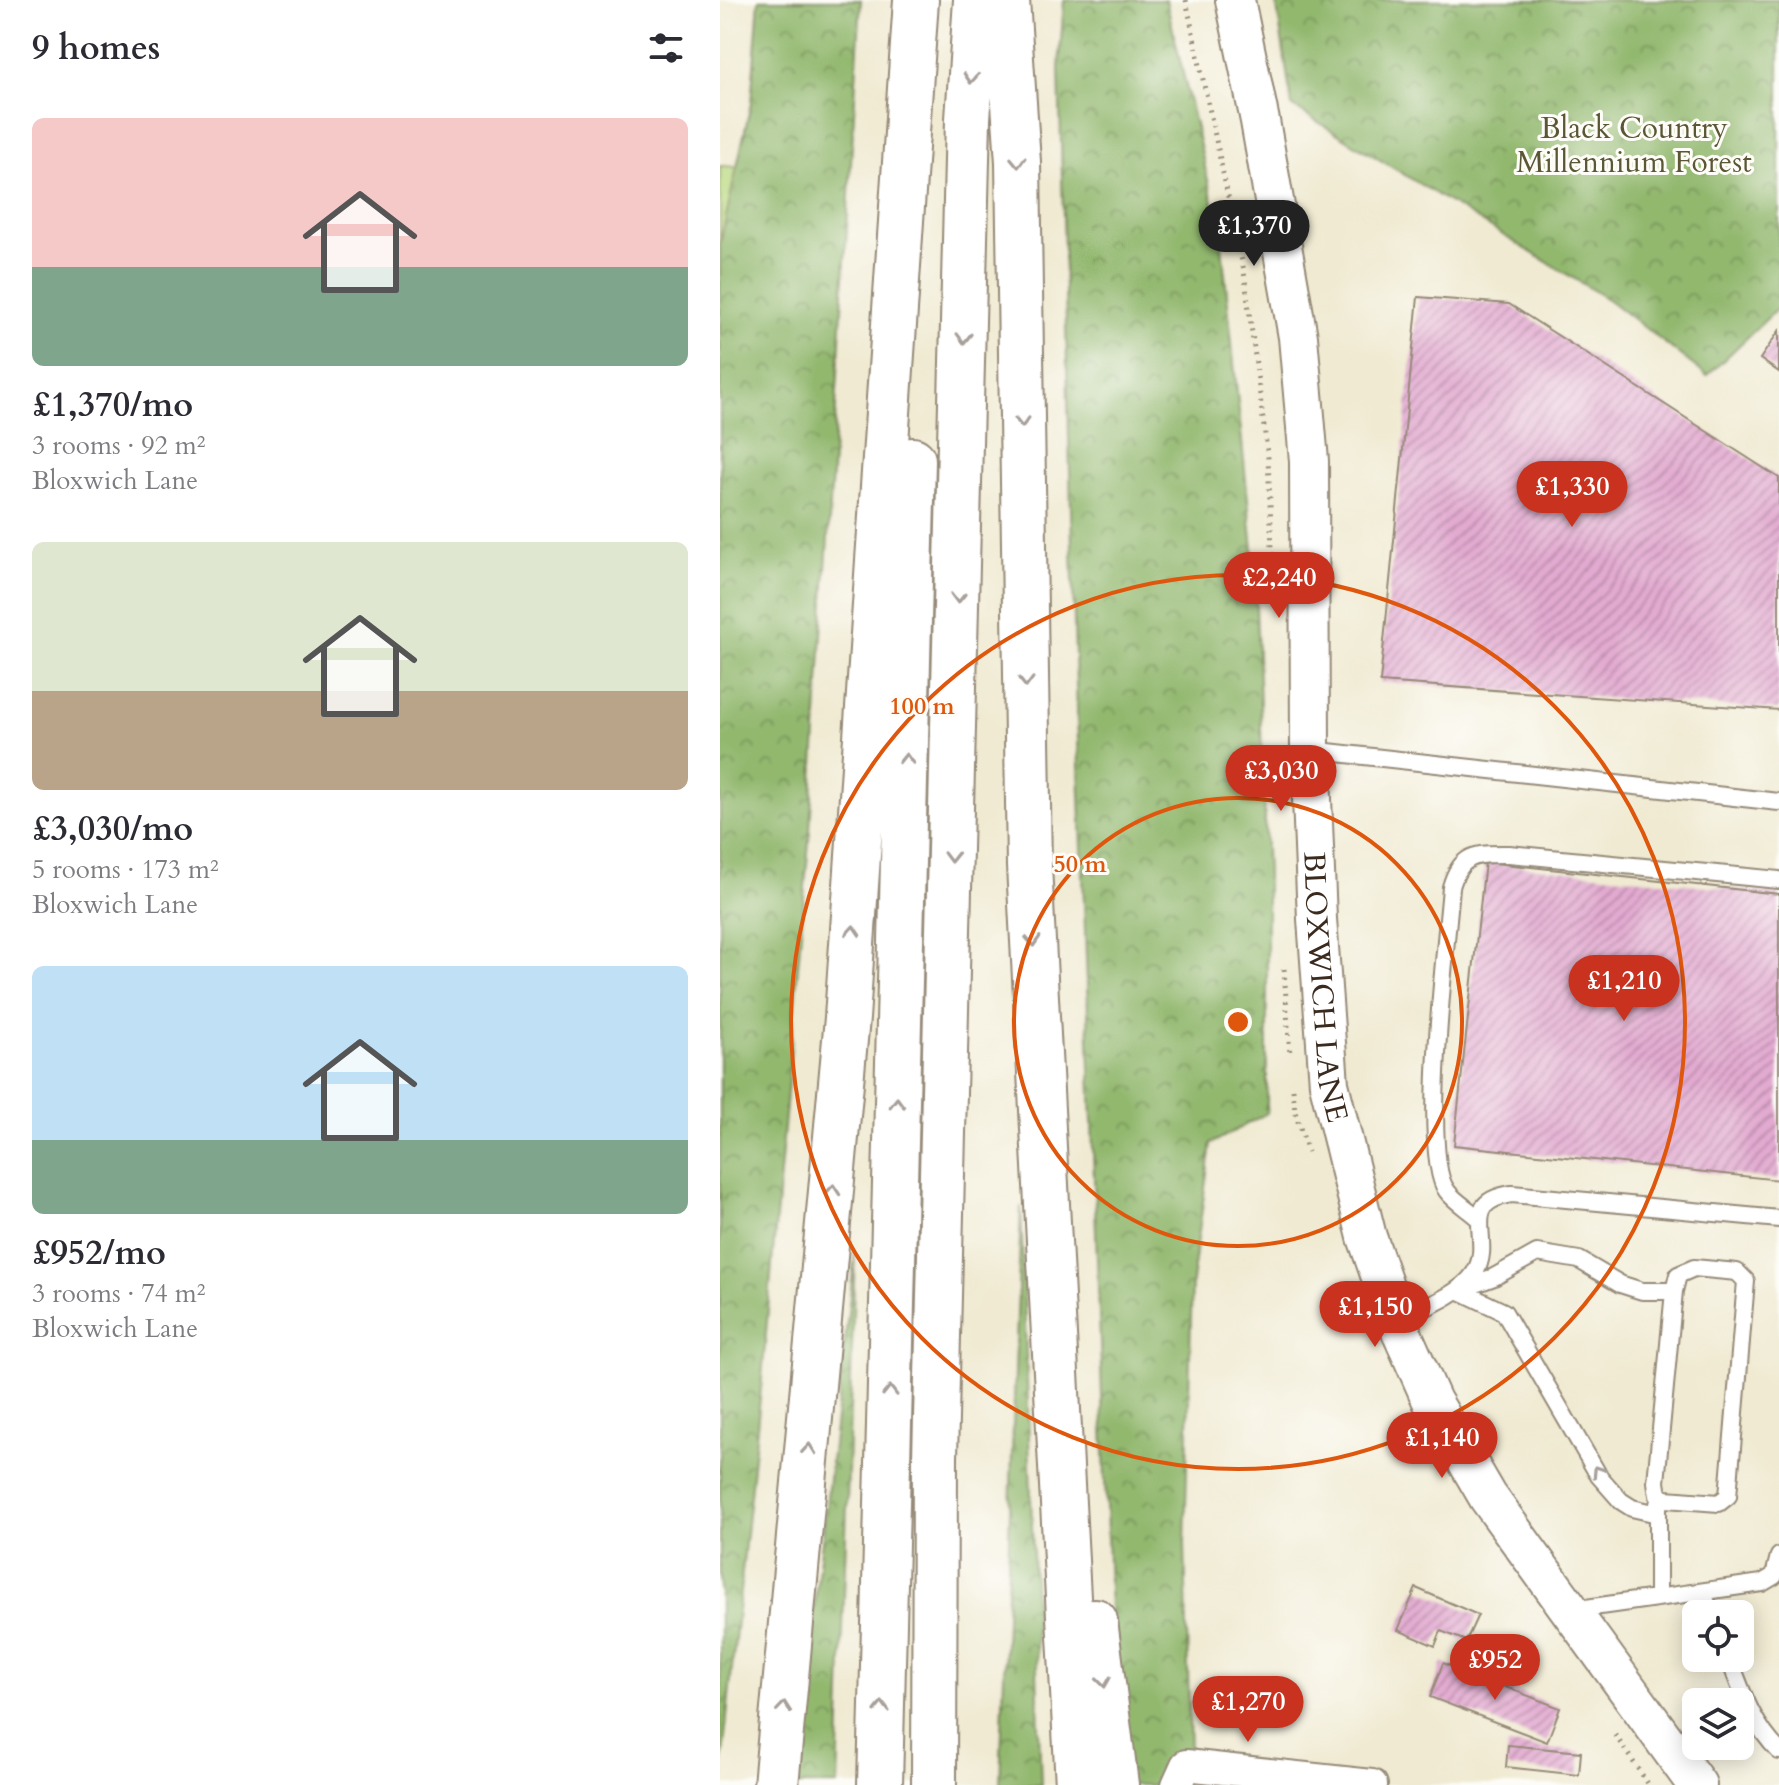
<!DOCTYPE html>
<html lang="en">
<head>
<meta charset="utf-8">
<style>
  :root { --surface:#fff; --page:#f7f7f7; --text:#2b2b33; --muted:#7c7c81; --accent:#c8321e }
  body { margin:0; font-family:Cardo,serif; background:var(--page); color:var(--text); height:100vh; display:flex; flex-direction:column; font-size:30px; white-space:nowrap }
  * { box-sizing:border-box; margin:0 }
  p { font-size:26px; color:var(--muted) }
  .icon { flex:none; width:44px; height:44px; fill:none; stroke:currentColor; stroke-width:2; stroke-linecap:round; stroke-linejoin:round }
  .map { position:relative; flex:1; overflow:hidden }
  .sheet { display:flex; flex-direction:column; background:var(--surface); width:720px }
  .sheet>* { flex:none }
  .controls { position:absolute; left:962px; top:1600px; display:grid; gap:16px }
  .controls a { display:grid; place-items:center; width:72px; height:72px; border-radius:12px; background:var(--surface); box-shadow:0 4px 20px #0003; font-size:40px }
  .price { position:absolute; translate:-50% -68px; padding:0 18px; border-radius:28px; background:var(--accent); color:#fff; font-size:26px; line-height:52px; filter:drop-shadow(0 2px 4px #0008) }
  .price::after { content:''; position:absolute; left:50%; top:48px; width:24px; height:18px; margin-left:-12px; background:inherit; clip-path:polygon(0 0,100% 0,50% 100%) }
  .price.active { background:#222; color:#fff }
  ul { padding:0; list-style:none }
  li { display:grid; align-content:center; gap:16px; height:424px; padding:0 32px }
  li span { display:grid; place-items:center; height:248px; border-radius:12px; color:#555 }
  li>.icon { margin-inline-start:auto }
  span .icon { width:144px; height:144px; fill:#fffc; stroke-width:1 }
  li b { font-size:34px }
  h2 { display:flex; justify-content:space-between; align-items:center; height:96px; padding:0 32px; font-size:34px }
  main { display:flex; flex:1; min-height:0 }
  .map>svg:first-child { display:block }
</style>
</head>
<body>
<main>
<section class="sheet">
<h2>9 homes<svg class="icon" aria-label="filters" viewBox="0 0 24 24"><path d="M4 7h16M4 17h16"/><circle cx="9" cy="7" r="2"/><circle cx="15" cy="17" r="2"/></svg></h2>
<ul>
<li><span style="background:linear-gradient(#f6c9c9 60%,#7fa58c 0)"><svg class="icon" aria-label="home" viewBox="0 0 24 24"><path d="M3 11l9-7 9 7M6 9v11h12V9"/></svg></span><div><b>£1,370/mo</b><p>3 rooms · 92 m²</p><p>Bloxwich Lane</p></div></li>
<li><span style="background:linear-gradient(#dfe7d0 60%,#b9a48a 0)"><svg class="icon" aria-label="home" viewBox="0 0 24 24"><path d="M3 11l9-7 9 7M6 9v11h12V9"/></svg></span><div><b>£3,030/mo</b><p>5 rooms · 173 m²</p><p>Bloxwich Lane</p></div></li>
<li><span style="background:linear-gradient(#bfe0f5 70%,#7fa58c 0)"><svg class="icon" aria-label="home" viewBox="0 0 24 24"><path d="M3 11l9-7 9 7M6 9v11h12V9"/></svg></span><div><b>£952/mo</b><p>3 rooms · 74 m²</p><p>Bloxwich Lane</p></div></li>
</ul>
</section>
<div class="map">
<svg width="1059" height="1785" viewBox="0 0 1059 1785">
  <defs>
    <pattern id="forest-crowns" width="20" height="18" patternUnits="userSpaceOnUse" patternTransform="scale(2)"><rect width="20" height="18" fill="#92b86e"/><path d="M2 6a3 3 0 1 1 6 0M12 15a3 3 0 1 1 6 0" fill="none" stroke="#78965a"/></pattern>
    <pattern id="building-hatch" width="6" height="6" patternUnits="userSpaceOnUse" patternTransform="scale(2)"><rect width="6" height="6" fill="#e3aad1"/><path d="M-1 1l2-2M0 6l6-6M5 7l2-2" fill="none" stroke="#b98ba9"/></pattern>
  </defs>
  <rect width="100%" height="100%" fill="#fdfcf7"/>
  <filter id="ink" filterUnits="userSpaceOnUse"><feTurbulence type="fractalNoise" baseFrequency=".0125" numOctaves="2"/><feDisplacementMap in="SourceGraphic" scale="16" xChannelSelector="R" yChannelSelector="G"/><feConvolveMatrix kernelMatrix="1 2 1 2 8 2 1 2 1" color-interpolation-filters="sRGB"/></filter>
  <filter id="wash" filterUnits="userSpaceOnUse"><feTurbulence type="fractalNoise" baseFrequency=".006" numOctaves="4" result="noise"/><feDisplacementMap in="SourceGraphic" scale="32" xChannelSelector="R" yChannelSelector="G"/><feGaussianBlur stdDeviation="1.8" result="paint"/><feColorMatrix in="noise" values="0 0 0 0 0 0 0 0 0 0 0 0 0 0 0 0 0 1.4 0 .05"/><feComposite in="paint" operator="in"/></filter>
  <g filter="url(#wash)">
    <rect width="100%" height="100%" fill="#f0ead2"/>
    <path fill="url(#forest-crowns)" stroke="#667146" stroke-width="2" d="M39 0H141L90 830 42 1379 0 1785V243L31 103Z
      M344 0H446L501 236 534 559 547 872V1113L491 1144 472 1281 465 1544 470 1753 455 1785H402L389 1589 355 657 339 69Z
      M556 0H1059V307L987 376 889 300 572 106Z
      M301 1206 321 1785H280Z
      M135 1252 118 1785H74Z"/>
    <path fill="#b8d87f" stroke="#7a814e" stroke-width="2" d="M0 166 17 167 0 243Z"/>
    <g id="blocks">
      <path fill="url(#building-hatch)" d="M698 297 789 304 1059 478V710L660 682Z
        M1059 331V372L1040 359Z
        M765 862 1059 894V1180L734 1145Z
        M696 1588 758 1615 746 1641 721 1631 715 1646 678 1630Z
        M723 1663 840 1708 827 1742 710 1697Z
        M788 1745 861 1752 859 1775 786 1767Z"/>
    </g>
  </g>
  <g filter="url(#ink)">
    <use href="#blocks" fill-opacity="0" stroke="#968a78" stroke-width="2"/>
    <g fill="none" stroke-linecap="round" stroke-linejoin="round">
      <defs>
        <path id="service" d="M590 750 1059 802
          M759 1219C750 1210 734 1201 727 1191 700 1157 727 939 731 887 741 852 758 854 789 854L1059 880
          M974 1268 1017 1272 1026 1281 1008 1496 999 1503 946 1499 938 1495 936 1482 954 1291 958 1275Z
          M744 1288 774 1277 817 1253 859 1260 900 1284 922 1291H954
          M738 1290 784 1312 879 1476 901 1501 912 1508 938 1514
          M676 1320C700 1310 742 1294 755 1272 775 1240 736 1202 792 1194L1059 1219
          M983 1592 991 1614
          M938 1598V1504
          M852 1610 1042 1583 1054 1576 1059 1556
          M1009 1658C1022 1692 1032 1724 1059 1751"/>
        <path id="minor" d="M457 1785 466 1765 652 1785"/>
        <g id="tertiary">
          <path id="s1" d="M515 0 540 121 578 337 589 461 590 750 597 919 609 1084 647 1237 676 1320 712 1401 768 1497 977 1785"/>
        </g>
        <path id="motorway" d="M287 0 298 162 309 866 358 1785
          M375 1621 396 1785
          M56 1785 127 1018 196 0
          M160 1785 193 460
          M214 1785 215 1458 248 119 256 0"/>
      </defs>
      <use href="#service" stroke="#968a78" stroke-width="20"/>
      <use href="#minor" stroke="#968a78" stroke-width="34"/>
      <use href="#tertiary" stroke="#968a78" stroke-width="42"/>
      <use href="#motorway" stroke="#968a78" stroke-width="48"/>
      <path stroke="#968a78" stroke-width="5" stroke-dasharray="2 6" stroke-linecap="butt" d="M466 0 524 271 548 458 553 571
        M564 969 570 1055
        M573 1089 575 1112 588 1152
        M895 1735 929 1785"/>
      <use href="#service" stroke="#fff" stroke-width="16"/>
      <use href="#minor" stroke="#fff" stroke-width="30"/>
      <use href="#tertiary" stroke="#fff" stroke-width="38"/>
      <use href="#motorway" stroke="#fff" stroke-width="44"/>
    </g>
    <defs><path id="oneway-chevron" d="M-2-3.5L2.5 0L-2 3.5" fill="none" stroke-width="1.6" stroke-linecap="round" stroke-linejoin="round" transform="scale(2)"/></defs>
    <g stroke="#a79f9a">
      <use href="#oneway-chevron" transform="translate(251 78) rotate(94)"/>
      <use href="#oneway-chevron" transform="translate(298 162) rotate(88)"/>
      <use href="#oneway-chevron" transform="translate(244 338) rotate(91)"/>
      <use href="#oneway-chevron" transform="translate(302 422) rotate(89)"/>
      <use href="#oneway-chevron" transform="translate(238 598) rotate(91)"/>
      <use href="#oneway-chevron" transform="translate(306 682) rotate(89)"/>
      <use href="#oneway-chevron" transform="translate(186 759) rotate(-89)"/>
      <use href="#oneway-chevron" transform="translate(231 857) rotate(91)"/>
      <use href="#oneway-chevron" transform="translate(133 931) rotate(-86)"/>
      <use href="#oneway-chevron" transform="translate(313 941) rotate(87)"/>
      <use href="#oneway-chevron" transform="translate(177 1103) rotate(-89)"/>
      <use href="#oneway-chevron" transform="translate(113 1190) rotate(-85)"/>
      <use href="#oneway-chevron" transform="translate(170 1391) rotate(-89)"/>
      <use href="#oneway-chevron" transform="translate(89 1449) rotate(-85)"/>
      <use href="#oneway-chevron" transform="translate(878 1471) rotate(-123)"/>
      <use href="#oneway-chevron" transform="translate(384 1682) rotate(82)"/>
      <use href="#oneway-chevron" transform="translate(64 1707) rotate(-84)"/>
      <use href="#oneway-chevron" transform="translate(162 1707) rotate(-89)"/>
    </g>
  </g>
  <g fill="none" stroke="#df570d" stroke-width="4">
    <circle cx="518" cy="1022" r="224"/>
    <circle cx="518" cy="1022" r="447"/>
  </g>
  <g text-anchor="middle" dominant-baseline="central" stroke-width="6" stroke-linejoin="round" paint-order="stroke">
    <g font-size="30" fill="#5a5636" stroke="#fdfcf7">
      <text x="914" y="128">Black Country<tspan x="914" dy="34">Millennium Forest</tspan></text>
    </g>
    <g font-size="30" fill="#3b2a1e" stroke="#fdfcf7">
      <text stroke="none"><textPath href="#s1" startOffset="994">BLOXWICH LANE</textPath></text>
    </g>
  </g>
  <circle cx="518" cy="1022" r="12" fill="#df570d" stroke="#fdfcf7" stroke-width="4"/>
  <g font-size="24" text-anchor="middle" font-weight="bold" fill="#df570d" stroke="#fdfcf7" stroke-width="6" stroke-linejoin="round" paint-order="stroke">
    <text x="202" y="714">100 m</text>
    <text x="360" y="872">50 m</text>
  </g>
</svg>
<div class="controls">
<a><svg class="icon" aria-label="locate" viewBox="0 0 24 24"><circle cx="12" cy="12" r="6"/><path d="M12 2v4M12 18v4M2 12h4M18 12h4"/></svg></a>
<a><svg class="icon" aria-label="layers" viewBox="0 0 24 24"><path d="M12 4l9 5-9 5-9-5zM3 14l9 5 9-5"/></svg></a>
</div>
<b class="price active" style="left:534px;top:268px">£1,370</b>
<b class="price" style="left:852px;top:529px">£1,330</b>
<b class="price" style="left:559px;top:620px">£2,240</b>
<b class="price" style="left:561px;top:813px">£3,030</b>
<b class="price" style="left:904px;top:1023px">£1,210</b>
<b class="price" style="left:655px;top:1349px">£1,150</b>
<b class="price" style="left:722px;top:1480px">£1,140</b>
<b class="price" style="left:775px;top:1702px">£952</b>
<b class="price" style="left:528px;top:1744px">£1,270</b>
</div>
</main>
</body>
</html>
